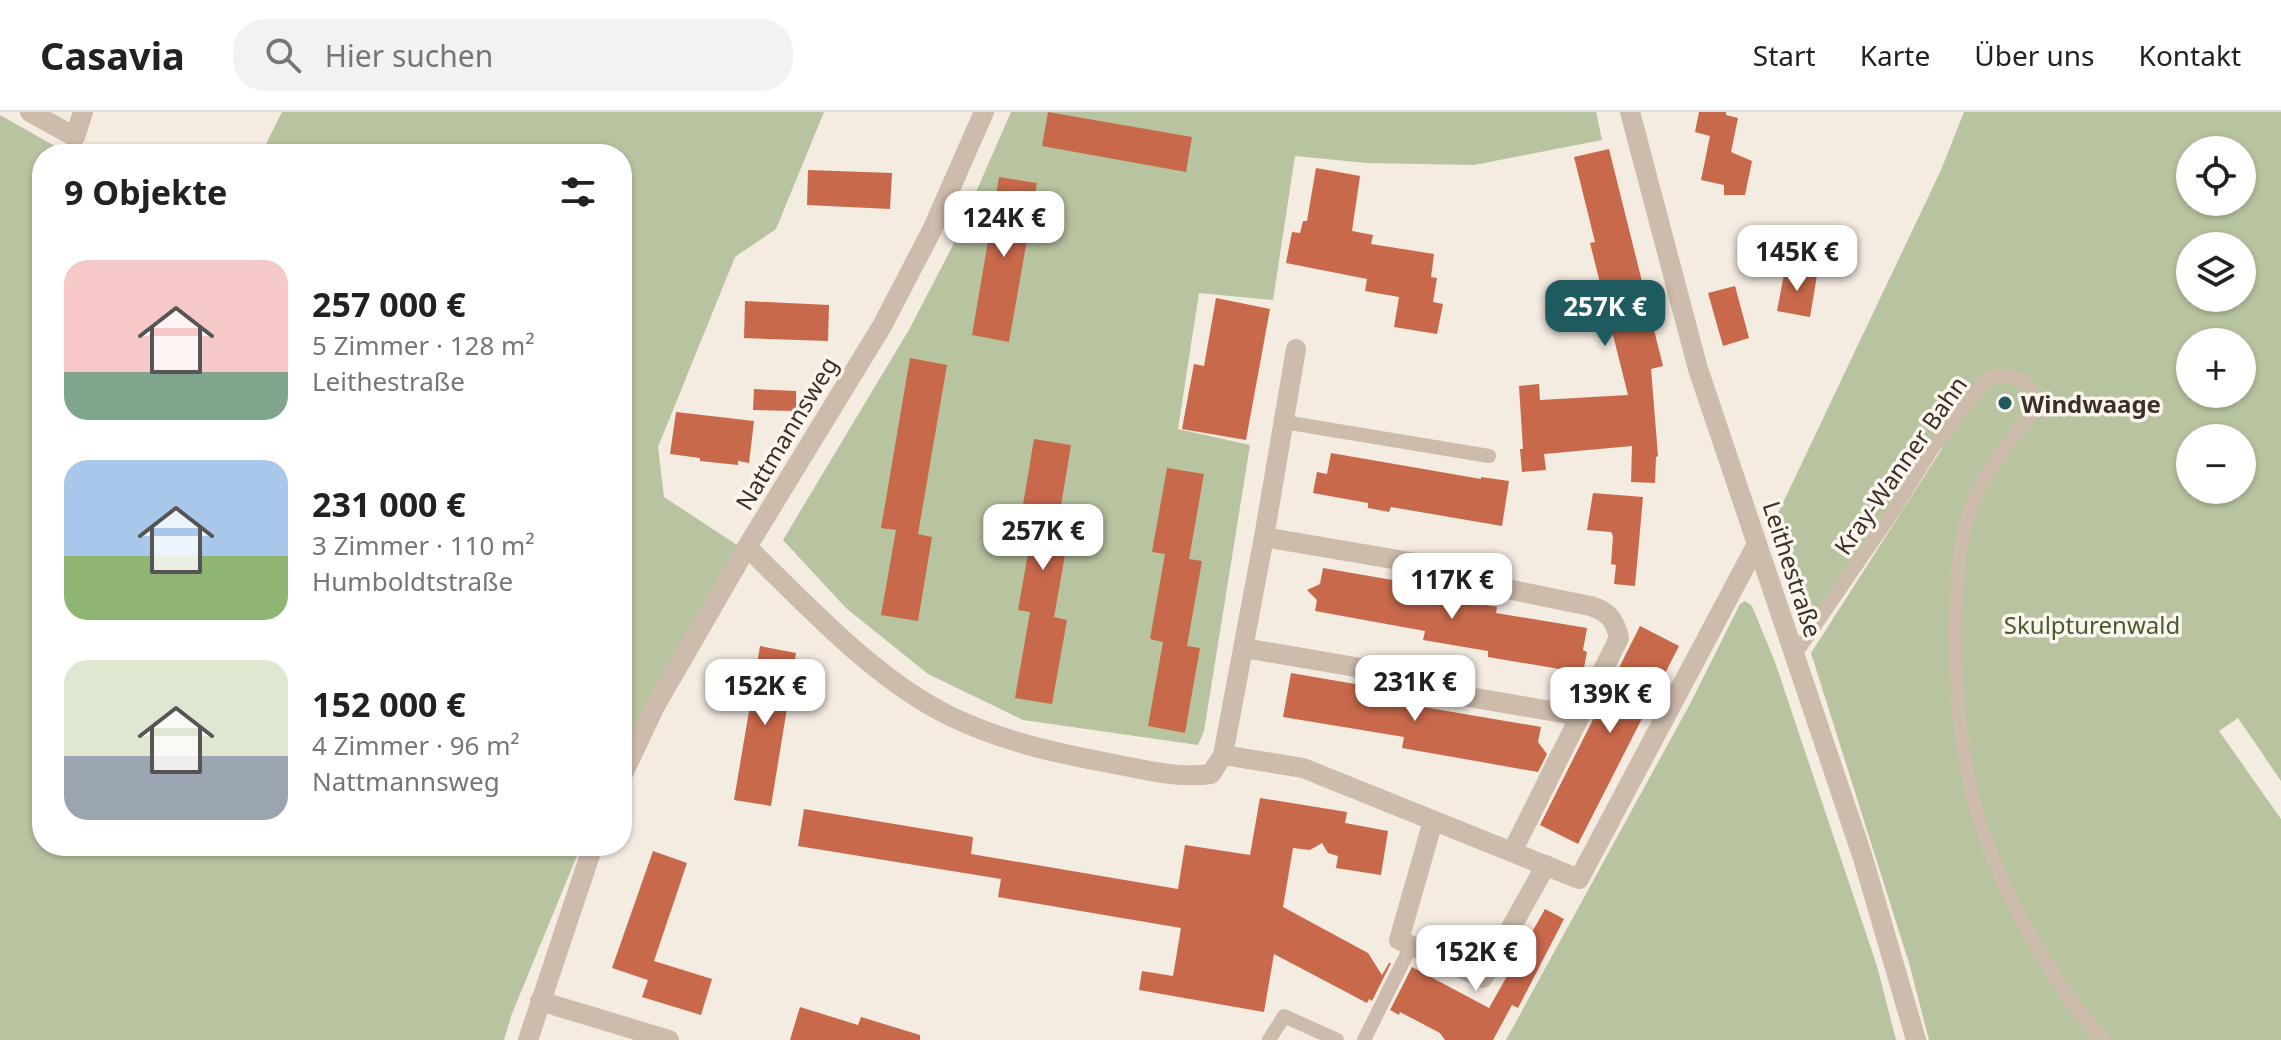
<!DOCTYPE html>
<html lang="de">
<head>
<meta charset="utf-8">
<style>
  :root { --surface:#fff; --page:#f2f2f2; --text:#222; --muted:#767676; --line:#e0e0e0; --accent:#1f5a5e }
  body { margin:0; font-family:"Noto Sans",sans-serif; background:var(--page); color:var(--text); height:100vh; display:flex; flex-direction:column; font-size:30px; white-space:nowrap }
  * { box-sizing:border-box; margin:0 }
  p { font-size:26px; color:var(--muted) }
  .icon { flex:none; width:44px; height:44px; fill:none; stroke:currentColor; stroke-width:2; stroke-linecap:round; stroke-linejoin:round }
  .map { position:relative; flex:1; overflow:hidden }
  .drawer { position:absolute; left:32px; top:32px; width:600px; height:712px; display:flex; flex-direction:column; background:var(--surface); border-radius:32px; box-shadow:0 2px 6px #0004 }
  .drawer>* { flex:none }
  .fabs { position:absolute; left:2176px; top:24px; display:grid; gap:16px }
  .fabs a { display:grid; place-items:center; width:80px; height:80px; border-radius:50%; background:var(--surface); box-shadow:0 2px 6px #0004; font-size:40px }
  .price { position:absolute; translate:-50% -68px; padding:0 18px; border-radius:16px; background:#fff; color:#222; font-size:26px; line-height:52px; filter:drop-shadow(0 2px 4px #0008) }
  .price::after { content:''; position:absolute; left:50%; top:48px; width:24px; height:18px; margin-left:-12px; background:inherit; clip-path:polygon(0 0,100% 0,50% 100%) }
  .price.selected { background:var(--accent); color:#fff }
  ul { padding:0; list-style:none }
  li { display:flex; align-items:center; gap:24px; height:200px; padding:0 32px }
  li span { display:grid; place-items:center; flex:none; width:224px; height:160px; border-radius:24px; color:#555 }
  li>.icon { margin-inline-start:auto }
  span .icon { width:96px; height:96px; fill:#fffc; stroke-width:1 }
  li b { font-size:34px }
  h2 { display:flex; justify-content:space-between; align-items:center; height:96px; padding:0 32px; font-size:34px }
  header { display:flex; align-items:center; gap:48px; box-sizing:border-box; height:112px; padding:0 40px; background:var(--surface); border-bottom:2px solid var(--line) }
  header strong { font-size:38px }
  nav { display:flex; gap:44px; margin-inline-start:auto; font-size:28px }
  .search { width:560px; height:72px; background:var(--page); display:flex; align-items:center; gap:20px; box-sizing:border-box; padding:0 28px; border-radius:32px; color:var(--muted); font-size:30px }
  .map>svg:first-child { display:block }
</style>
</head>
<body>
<header>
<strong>Casavia</strong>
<div class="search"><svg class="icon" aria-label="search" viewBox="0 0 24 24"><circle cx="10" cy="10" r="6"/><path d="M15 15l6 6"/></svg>Hier suchen</div>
<nav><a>Start</a><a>Karte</a><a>Über uns</a><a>Kontakt</a></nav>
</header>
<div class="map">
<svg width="2281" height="928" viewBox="0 0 2281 928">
  <rect width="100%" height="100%" fill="#f4ebe1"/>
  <path fill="#b8c4a0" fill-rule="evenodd" d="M282 0H824L776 117 735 145 658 335 664 385 740 435 622 643V42H261Z
    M1011 0H1596L1602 28 1474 53 1367 51 1295 44 1273 188 1199 181 1178 317 1250 333 1204 619 1198 633 1023 608 928 562 846 496 783 428 910 216 952 135Z
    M1964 0H2281V669L2238 606 2219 619 2281 707V928H1929L1909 851 1811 541 1943 335 1935 327 1814 514 1801 512 1771 416 1941 58ZM2190 38H2242V90H2190ZM2190 134H2242V186H2190ZM2190 230H2242V282H2190ZM2190 326H2242V378H2190Z
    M0 3 69 42H42V734H581L511 904 504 928H0Z
    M1745 489 1752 494 1775 550 1877 854 1896 928H1506L1691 590 1740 492Z"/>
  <path fill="#c8694b" d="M1048 0 1192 25 1186 60 1042 34Z
    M1699 0H1726V3L1738 6 1731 40 1752 49 1745 83H1724V73L1701 68 1710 24 1695 20Z
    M1609 37 1663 254 1651 257 1658 344 1656 345 1655 371 1631 370 1632 334 1544 342 1546 358 1522 360 1520 337H1523L1519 274 1539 272 1540 288 1628 283 1590 131 1595 130 1574 45Z
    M1316 56 1360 64 1352 119 1373 123 1371 132 1434 142 1431 165 1437 166 1433 190 1443 192 1437 222 1394 215 1399 185 1365 179 1367 167 1286 151 1292 120 1300 121 1303 109H1307Z
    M808 58 892 61 890 97 807 93Z
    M999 65 1037 71 1009 230 972 223Z
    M1785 157 1817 163 1810 205 1777 199Z
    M1735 174 1749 226 1723 234 1708 181Z
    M1216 186 1270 197 1246 328 1182 317 1194 252 1204 254Z
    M745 189 829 193 828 229 744 226Z
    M910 246 947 253 918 422 932 425 918 509 881 503 896 418 881 416Z
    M754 277 796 279V299L753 298Z
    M676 300 754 309 749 351 738 349V353L700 349V346L670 342Z
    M1034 327 1071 333 1057 418 1069 420 1054 505 1067 508 1052 592 1015 586 1030 500 1018 498 1033 413 1020 411Z
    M1331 341 1481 367V365L1509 369 1502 414 1391 395 1389 400 1368 396V391L1313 381 1317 360 1327 362Z
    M1167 356 1204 362 1189 447 1202 449 1187 534 1200 536 1185 621 1148 614 1163 530 1150 527 1165 442 1152 440Z
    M1593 381 1643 385 1635 474 1614 472 1616 453 1611 452 1613 424 1611 420 1587 418Z
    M1323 456 1410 471 1409 480 1497 495 1496 501 1587 516 1583 538 1587 540 1583 561 1488 545V539L1423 528 1425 519 1315 499 1317 488 1307 478 1320 472Z
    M1640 514 1679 534 1578 732 1540 713Z
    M760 534 796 541 771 694 734 688Z
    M1291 561 1390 578 1388 589 1541 615 1538 630 1547 642 1538 660 1402 636 1404 625 1283 605Z
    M1260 686 1347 700 1345 711 1388 719 1381 763 1336 756 1338 744 1328 741 1322 731 1310 738 1293 736 1283 795 1368 841 1382 863 1389 851H1391L1372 889 1369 887 1367 891 1274 842 1264 900 1139 878 1142 859 1173 864 1181 816 998 785 1001 767 798 734 804 697 973 725 971 742 1178 777 1185 733 1250 743Z
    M653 739 687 751 654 849 712 867 701 903 642 885 648 868 612 856Z
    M1545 797 1564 807 1518 896 1512 893 1493 928H1445L1440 921 1400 900 1399 903 1390 898 1412 855 1489 896Z
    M800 895 858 913 861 905 920 923V928H790Z"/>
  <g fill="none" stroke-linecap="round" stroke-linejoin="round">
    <path stroke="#cdbbac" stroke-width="14" d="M1284 310 1489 344
      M1794 544 1894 398 1934 334 1987 266C2014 261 2040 268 2031 301 2004 337 1975 372 1965 416 1957 448 1956 481 1955 513 1955 564 1958 615 1968 665 1986 753 2043 860 2103 928
      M1269 928 1284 904 1337 928
      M1364 928 1411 834"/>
    <path stroke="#cdbbac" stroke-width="20" d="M30 0 75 25 83 0
      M1630 0 1698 257 1863 746 1916 928
      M1264 425 1428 453 1449 465 1590 494C1608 499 1615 508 1619 526L1512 740
      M747 435C807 493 876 569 952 605 1002 629 1055 641 1109 651 1143 657 1176 667 1211 662L1223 643 1264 425 1296 237
      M1244 536 1408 564 1434 579 1580 604
      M1223 643 1303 656 1579 767 1757 432
      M622 664 655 594 747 435 882 214 932 118 984 0
      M1433 709 1399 828 1483 866 1546 753
      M540 889 669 928
      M528 928 593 734"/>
  </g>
  <circle fill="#1f5a5e" stroke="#fbf5ee" stroke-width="3" cx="2005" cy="291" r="8"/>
  <g text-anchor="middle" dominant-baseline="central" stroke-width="7" stroke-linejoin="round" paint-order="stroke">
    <g font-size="24" font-weight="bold" fill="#3b302b" stroke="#fbf5ee" text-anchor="start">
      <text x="2021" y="291">Windwaage</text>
    </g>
    <g font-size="24" fill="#3b302b" stroke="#fbf5ee">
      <text transform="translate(786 321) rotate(-59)">Nattmannsweg</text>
      <text transform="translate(1900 353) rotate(-55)">Kray-Wanner Bahn</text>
      <text transform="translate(1793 457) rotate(72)">Leithestraße</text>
    </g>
    <g font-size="24" fill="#4a5a2e" stroke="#fbf5ee">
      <text x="2092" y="512">Skulpturenwald</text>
    </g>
  </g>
</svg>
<div class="fabs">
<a><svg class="icon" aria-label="locate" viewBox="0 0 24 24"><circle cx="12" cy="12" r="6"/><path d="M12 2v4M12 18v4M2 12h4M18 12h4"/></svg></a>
<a><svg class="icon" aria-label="layers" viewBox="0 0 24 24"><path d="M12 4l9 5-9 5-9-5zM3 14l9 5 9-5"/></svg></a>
<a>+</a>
<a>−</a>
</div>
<b class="price" style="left:1004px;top:147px">124K €</b>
<b class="price" style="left:1797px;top:181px">145K €</b>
<b class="price selected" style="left:1605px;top:236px">257K €</b>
<b class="price" style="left:1043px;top:460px">257K €</b>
<b class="price" style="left:1452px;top:509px">117K €</b>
<b class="price" style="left:1415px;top:611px">231K €</b>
<b class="price" style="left:765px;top:615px">152K €</b>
<b class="price" style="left:1610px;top:623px">139K €</b>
<b class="price" style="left:1476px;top:881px">152K €</b>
<section class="drawer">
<h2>9 Objekte<svg class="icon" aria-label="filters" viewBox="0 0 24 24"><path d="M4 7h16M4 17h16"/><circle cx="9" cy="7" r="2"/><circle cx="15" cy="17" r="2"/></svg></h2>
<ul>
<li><span style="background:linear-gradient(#f6c9c9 70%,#7fa58c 0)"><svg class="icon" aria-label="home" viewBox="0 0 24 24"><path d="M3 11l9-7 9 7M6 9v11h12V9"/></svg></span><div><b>257 000 €</b><p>5 Zimmer · 128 m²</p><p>Leithestraße</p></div></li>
<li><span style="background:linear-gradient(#a9c7e8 60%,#8fb573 0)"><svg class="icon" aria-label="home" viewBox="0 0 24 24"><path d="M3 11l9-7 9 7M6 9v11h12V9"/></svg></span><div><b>231 000 €</b><p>3 Zimmer · 110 m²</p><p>Humboldtstraße</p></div></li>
<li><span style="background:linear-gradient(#dfe7d0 60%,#9aa5b1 0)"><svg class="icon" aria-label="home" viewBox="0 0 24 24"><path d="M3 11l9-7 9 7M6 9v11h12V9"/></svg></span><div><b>152 000 €</b><p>4 Zimmer · 96 m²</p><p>Nattmannsweg</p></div></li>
</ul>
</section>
</div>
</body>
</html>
